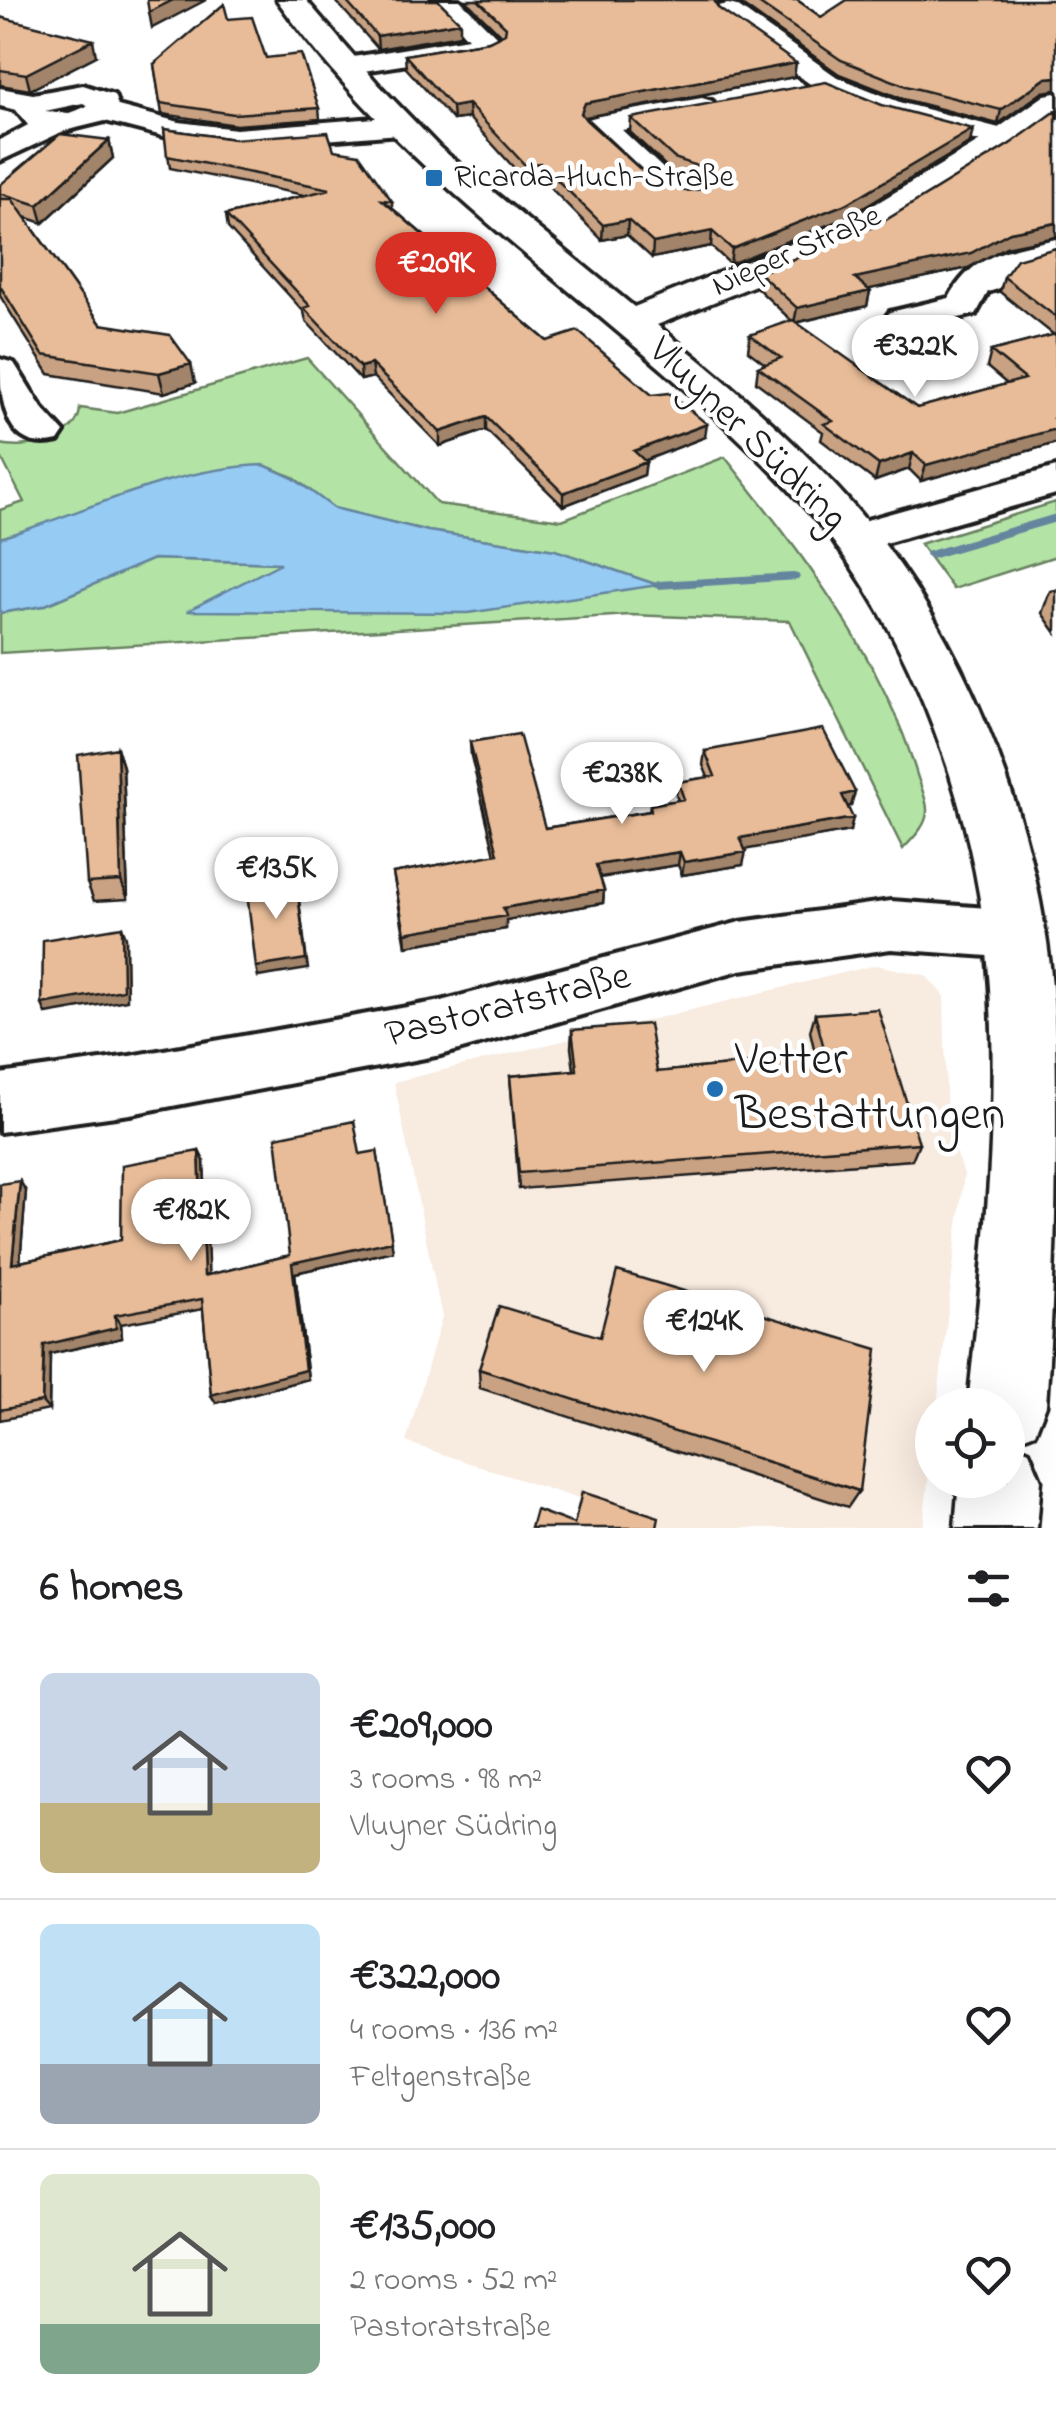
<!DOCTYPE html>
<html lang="en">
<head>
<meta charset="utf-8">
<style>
  :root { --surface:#fff; --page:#f6f6f6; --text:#202124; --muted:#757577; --line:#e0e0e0; --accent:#d93025 }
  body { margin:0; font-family:"Indie Flower",sans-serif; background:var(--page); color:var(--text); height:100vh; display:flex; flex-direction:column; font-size:38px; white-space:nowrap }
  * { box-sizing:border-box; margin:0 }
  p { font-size:32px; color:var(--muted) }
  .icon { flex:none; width:55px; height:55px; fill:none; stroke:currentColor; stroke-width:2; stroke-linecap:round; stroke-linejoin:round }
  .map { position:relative; height:1528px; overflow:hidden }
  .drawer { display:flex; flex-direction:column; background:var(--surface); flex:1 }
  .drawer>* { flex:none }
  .fabs { position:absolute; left:915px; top:1388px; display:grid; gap:20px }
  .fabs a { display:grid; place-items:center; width:110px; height:110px; border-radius:50%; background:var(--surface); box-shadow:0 10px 40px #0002; font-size:50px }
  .price { position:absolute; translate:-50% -85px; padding:0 22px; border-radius:35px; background:#fff; color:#222; font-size:32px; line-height:65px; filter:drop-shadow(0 2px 5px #0008) }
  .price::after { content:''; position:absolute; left:50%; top:60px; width:30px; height:22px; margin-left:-15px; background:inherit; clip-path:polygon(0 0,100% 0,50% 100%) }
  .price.current { background:var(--accent); color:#fff }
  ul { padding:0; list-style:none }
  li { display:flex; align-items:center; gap:30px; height:250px; padding:0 40px }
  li+li { border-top:2px solid var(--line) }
  li span { display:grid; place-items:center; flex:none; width:280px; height:200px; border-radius:15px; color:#555 }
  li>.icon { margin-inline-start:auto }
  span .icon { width:120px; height:120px; fill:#fffc; stroke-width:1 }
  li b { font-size:42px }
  h2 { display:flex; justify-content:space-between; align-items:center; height:120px; padding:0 40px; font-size:42px }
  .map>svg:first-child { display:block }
</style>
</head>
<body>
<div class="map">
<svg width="1056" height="1528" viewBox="0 0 1056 1528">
  <rect width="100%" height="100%" fill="#fff"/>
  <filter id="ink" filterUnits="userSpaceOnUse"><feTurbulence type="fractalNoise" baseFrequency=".01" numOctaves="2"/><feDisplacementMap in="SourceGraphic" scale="20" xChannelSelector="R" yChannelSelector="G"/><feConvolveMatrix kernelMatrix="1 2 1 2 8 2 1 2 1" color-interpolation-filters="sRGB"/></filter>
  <g filter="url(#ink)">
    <path fill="#f8ebe0" d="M876 965 925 975 944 995 947 1128 964 1174 937 1405H932V1444L923 1528H666L406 1442 442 1317 394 1082Z"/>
    <path fill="#b3e4a5" stroke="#688060" stroke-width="2.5" d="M307 358 438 504 562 520 725 457C800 552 883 657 917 775 920 785 928 801 927 812 926 827 912 839 903 849L790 621 630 615 0 653V613L43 606 153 559 284 563 189 611 655 584 555 550 428 531 333 508 293 477 264 465 0 538V510L24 502 0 455V444C26 450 79 440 80 408L117 413Z
      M1056 502V556L953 589 920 544Z"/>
    <path fill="#96cbf4" stroke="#65859e" stroke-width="2.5" d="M264 465 293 478 334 508 428 531 555 550 658 585 468 613 187 611 281 563 153 559 43 606 0 613V538C88 511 171 468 264 465Z"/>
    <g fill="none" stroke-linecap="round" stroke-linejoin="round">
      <path fill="#65859e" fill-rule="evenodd" d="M1056 514V522L931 559 925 555 926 552Z
        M793 573 798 574 800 577 798 580 658 589 651 585 658 581Z"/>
      <defs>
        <path id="street" d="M432 0H460L503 43 489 51 345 74 335 72 331 66 335 60 468 38Z
          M728 4 737 6 837 77 902 103 1015 132 1019 139 1015 146 1004 148 880 115 817 89 719 18 715 12 719 6Z
          M83 85 114 95 118 106 179 122 236 129 400 116 411 119 415 125 411 131 400 134 236 147 178 140 105 121 64 131 0 161V140L28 125 16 110 0 106V88L33 94ZM83 103 88 106 69 113 45 111Z
          M702 98 712 101 717 107 712 113 622 130 671 176 700 186 704 193 700 200C660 210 605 156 584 125L588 119 599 116Z
          M1056 239V259L1010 271 998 289 988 292 976 314 903 331 890 328 884 320 890 312 949 298C974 252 1008 250 1056 239Z
          M0 359 14 363 42 408 64 432 58 441C4 454 0 397 0 359Z
          M1056 467V494L854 552 838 548 832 538 838 528Z
          M891 901 1016 910 1037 917 1045 934 1037 951 1016 958 891 949 740 970 441 1055 130 1114 0 1132V1074L130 1056 441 1001 740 922Z"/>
        <path id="secondary" d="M277 0H306L378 84 440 148 634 307 847 221 980 141 1045 95 1056 93V117L1004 155 873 237 657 325C731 385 806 448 867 522 962 637 1026 796 1047 943 1056 1003 1056 1065 1056 1125 1056 1218 1053 1311 1046 1405L1035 1433 1009 1443 1029 1451 1041 1480 1037 1528H955L959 1480H1008V1405H968C984 1254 1003 1095 986 943 971 806 918 656 836 545 787 481 725 425 665 372 526 251 386 153 277 0Z"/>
      </defs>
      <use href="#street" stroke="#1c1c1c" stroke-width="8"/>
      <use href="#secondary" stroke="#1c1c1c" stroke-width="7"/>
      <use href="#street" fill="#fff" fill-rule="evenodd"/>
      <use href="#secondary" fill="#fff" fill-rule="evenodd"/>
    </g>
    <path fill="#c8a283" stroke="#1c1c1c" stroke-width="2.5" d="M335 0H438L460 35 378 49Z
      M465 0H797L821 17 1043 92 998 124 903 99 839 74 739 3 718 2 716 4 718 8 794 77 585 117 651 179 685 191 702 189 704 186 701 182 673 173 630 132 631 118 970 143 845 218 730 264 711 246 652 258 627 235 602 240 540 177 525 180 469 118 453 120 406 68 405 55 489 41 501 35Z
      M0 17 96 56 30 90 0 85Z
      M228 19 266 58 319 108 320 119 236 125 162 114 154 64Z
      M164 129 234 139 334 150 392 201V208L547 341 652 395 705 437 644 460V475L563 506 486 430 440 446 373 377 361 380 306 321 304 312 228 228 226 215 304 195 170 168Z
      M109 140 113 158 43 223 25 217 101 324 195 383 164 393 49 374 0 296V185Z
      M1010 144 1006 247 968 268 869 289 870 291 867 306 796 323 917 408 1007 384 987 367 991 351 1054 335 1000 292 1004 277 1056 248V443L921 481 909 469 875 481 821 440 823 432 756 382 758 367 765 364 748 351 750 335 792 321 757 288 759 273 878 225Z
      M1056 590V633L1042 613 1050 591Z
      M470 742 545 828 649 811 650 805 678 800 676 795 678 782 708 777 703 765 705 751 855 792 851 806H848L850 831 745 849 743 865 682 875 678 865 600 878 604 890 603 903 506 920V929L406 946 393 873 495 855 471 756Z
      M117 748 123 767 128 899 94 901 87 883Z
      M815 1014 919 1143 912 1160 519 1189 510 1076 574 1070 571 1048 572 1030 657 1072 816 1057 810 1031Z
      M199 1151 204 1161 208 1275 290 1255 360 1154 393 1251 295 1273 308 1379 216 1403 211 1395 203 1309 121 1324 122 1338 50 1354 49 1410 0 1420V1184L26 1191 20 1262 121 1240Z
      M479 1369 859 1491 848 1507 480 1388Z"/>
    <path fill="#a2846a" stroke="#1c1c1c" stroke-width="2.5" d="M173 0H206L152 28 149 12Z
      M460 22V35L378 49 377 36Z
      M93 40 96 56 30 90 26 74Z
      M796 63 794 77 585 117 581 127V113L585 103Z
      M1056 77V90L1043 92 998 124 1001 110 1046 78Z
      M468 104 469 118 453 120 452 107Z
      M973 129 970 143 845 218 730 264 732 249Z
      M109 140 113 158 43 223 38 205Z
      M540 163V177L525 180V165Z
      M628 220 627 235 602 240 603 225Z
      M1056 223V237L1006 247 968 268 852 293 855 278 1010 232Z
      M712 231 711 246 652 258 653 243Z
      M870 291 867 306 794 323 797 308Z
      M191 364 195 383 164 393 159 373Z
      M371 364 373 377 361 380 360 367Z
      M486 417V430L440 446V432Z
      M1056 419V443L921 481 926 465Z
      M707 424 705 437 633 465 634 451Z
      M913 453 909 469 875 481 879 465Z
      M646 462 644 475 563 506V493Z
      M117 748 123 767 128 899 121 881Z
      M855 792 851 806 839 808 842 795Z
      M853 818 850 831 738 851 740 838Z
      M680 852 678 865 595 878 596 865Z
      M746 852 743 865 682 875 684 862Z
      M296 878 308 969 258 977 256 967Z
      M604 890 603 903 506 920V929L406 946 405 933 503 908Z
      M122 927 126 937 127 1000 46 1014 42 1004Z
      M199 1151 204 1161 209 1286 204 1276Z
      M377 1151 393 1251 295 1273 308 1379 216 1403 211 1395 292 1263Z
      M20 1181 26 1191 19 1274 12 1264Z
      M115 1315 121 1324 122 1338 50 1354 49 1410 42 1402 44 1345Z"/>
    <path fill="#e8bc98" stroke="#1c1c1c" stroke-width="2.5" d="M147 0H173L149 12Z
      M345 0H438L460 22 377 36Z
      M478 0H714L718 8 796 63 585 103 581 113 586 120 651 179 685 191 702 189 709 177 703 168 674 158 631 118 826 82 882 105 973 129 848 203 732 249 712 231 653 243 628 220 603 225 540 163 525 165 468 104 452 107 405 55 489 41 505 33 506 27Z
      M754 0H797L821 17 847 0H1056V77L1046 78 1001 110 906 86 841 60Z
      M224 4 228 19 252 17 266 58 301 54 319 108 234 114 160 103 154 64Z
      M0 17 93 40 26 74 0 70Z
      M1056 111V223L1010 232 971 253 855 278 870 291 797 308 759 273 878 225 1010 144Z
      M164 129 234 139 328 132 334 150 359 154 392 201 382 200 547 341 578 331 652 395 669 393 707 424 634 451 646 462 563 493 486 417 440 432 371 364 360 367 304 308 310 306 226 215 330 189 167 156Z
      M60 134 109 140 38 205 0 193V185Z
      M0 199H12L101 324 170 335 191 364 159 373 43 355 0 286Z
      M1056 248V317L1004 277 1017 259Z
      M793 320 917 408 1025 379 991 351 1056 334V419H1054L1056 421V429L926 465 913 453 879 465 824 424 833 421 758 367 781 358 750 335Z
      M823 729 855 792 842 795 853 818 740 838 746 852 684 862 680 852 596 865 604 890 503 908 506 916 405 933 393 873 498 854 470 742 519 734 545 828 651 811 650 805 684 799 678 782 715 776 705 751Z
      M117 748 121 881 87 883 78 755Z
      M296 878 306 959 256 967 246 885Z
      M122 927 123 990 42 1004 43 940Z
      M878 1009 919 1143 519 1173 510 1076 577 1070 572 1030 649 1024 657 1072 826 1056 815 1014Z
      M354 1121 360 1154 377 1151 392 1241 292 1263 305 1370 211 1395 202 1299 115 1315 116 1328 44 1345 42 1402 0 1410V1184L20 1181 12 1264 121 1240 122 1165 199 1151 204 1276 290 1255 276 1137Z
      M617 1271 877 1349 859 1491 479 1369 499 1306 600 1337Z
      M582 1492 659 1517 657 1528H531L536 1510 574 1524Z"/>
  </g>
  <g fill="#1f6fb2" stroke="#fff" stroke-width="4">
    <rect x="424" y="168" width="20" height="20" rx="5"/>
    <circle cx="715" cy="1089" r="10"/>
  </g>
  <g text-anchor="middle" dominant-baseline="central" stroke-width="9" stroke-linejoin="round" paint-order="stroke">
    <g font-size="32" fill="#1c1c1c" stroke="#fff" text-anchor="start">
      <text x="454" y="178">Ricarda-Huch-Straße</text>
    </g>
    <g font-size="32" fill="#1c1c1c" stroke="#fff">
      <text transform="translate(797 252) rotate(-24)">Nieper Straße</text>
    </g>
    <g font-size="40" fill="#1c1c1c" stroke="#fff">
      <text transform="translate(747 435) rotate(44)">Vluyner Südring</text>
      <text transform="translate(508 1007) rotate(-14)">Pastoratstraße</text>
    </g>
    <g font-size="48" fill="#1c1c1c" stroke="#fff" text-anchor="start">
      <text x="735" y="1061">Vetter<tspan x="735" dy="55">Bestattungen</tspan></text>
    </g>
  </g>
</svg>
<div class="fabs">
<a><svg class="icon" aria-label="locate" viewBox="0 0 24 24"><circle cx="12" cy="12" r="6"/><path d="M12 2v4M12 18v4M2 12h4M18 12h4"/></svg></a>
</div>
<b class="price current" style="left:436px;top:317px">€209K</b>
<b class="price" style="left:915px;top:400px">€322K</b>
<b class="price" style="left:622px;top:827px">€238K</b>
<b class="price" style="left:276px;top:922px">€135K</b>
<b class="price" style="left:191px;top:1264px">€182K</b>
<b class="price" style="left:704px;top:1375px">€124K</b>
</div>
<section class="drawer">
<h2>6 homes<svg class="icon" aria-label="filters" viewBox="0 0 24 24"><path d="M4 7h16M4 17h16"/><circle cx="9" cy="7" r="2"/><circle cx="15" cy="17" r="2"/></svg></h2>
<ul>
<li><span style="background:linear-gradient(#c9d6e8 65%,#c2b280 0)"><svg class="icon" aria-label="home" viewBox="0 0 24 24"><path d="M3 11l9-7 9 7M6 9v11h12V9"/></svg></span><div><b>€209,000</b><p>3 rooms · 98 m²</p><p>Vluyner Südring</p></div><svg class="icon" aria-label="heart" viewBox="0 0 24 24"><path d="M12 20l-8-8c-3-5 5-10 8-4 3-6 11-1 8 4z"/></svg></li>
<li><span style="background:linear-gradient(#bfe0f5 70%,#9aa5b1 0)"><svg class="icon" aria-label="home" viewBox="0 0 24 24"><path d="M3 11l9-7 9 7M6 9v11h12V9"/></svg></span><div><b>€322,000</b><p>4 rooms · 136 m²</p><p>Feltgenstraße</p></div><svg class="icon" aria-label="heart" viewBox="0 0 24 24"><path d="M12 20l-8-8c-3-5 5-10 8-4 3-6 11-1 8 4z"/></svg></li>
<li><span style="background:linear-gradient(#dfe7d0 75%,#7fa58c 0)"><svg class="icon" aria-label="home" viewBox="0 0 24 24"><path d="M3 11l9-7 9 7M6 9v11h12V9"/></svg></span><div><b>€135,000</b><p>2 rooms · 52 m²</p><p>Pastoratstraße</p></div><svg class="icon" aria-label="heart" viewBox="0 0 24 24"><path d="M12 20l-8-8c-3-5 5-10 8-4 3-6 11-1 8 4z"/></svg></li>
</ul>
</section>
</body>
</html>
